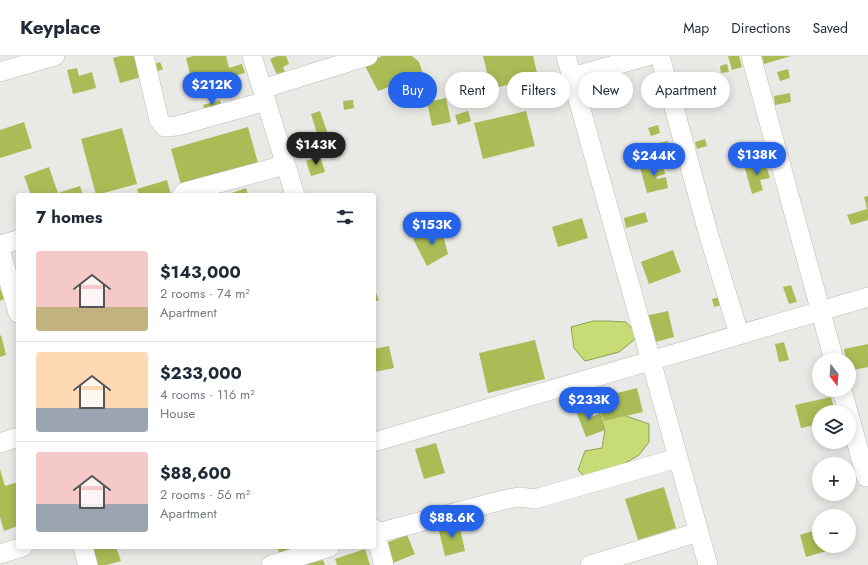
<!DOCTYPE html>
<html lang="en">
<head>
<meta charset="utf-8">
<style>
  :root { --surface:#fff; --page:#f6f6f7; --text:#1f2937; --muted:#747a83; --line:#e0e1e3; --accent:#2563eb }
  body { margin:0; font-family:Jost,sans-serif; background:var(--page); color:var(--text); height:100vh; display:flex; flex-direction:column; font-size:15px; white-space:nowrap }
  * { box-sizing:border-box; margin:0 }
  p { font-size:13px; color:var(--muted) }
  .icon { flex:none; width:22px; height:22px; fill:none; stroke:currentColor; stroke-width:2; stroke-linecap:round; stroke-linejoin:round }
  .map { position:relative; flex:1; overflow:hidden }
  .drawer { position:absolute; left:16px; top:137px; width:360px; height:356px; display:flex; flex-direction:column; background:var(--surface); border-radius:4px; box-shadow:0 2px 10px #0003 }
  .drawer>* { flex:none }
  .guide { position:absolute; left:388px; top:16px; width:380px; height:36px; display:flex; gap:8px }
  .needle { width:26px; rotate:163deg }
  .tools { position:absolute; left:812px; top:297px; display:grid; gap:8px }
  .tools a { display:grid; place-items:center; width:44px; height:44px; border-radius:50%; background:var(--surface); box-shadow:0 2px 10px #0003; font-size:20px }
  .price { position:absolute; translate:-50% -34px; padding:0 9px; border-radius:14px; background:var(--accent); color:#fff; font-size:13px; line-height:26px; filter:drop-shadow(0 1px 2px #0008) }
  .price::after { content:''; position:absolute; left:50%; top:24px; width:12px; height:9px; margin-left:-6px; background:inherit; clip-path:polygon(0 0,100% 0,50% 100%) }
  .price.current { background:#222; color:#fff }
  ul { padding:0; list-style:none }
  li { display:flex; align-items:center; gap:12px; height:100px; padding:0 20px }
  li+li { border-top:1px solid var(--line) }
  li span { display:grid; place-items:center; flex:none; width:112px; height:80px; border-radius:4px; color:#555 }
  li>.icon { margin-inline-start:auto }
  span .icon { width:48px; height:48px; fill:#fffc; stroke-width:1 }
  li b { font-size:17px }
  h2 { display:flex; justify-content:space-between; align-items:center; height:48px; padding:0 20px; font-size:17px }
  .chip { padding:0 14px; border-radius:18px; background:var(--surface); box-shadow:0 2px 10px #0003; font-size:14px; line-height:36px }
  .chip.current { background:var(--accent); color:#fff }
  header { display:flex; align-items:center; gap:24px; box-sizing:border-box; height:56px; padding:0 20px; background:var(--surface); border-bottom:1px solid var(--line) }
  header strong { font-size:19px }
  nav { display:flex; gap:22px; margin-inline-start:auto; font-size:14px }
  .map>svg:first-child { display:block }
</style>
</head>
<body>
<header>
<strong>Keyplace</strong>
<nav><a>Map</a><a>Directions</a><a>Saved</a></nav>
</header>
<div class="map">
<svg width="868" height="509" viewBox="0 0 868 509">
  <rect width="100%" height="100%" fill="#e9eae6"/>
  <path fill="#c8dc76" stroke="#8f9d56" d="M593 265H607L626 266 639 280 619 296 585 305 574 292 571 271Z
    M596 347 603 352 649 368V386L639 399 591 427 578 414 585 395 602 392 605 374Z"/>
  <path fill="#a9bc56" d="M121 0H139L145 20 120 27 113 2Z
    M193 0H226L229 12 242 8 245 17 193 30 186 2Z
    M277 0H286L289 8 283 11 286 18 278 21 270 3Z
    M382 0H412L419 6 423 18 378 35 364 8Z
    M483 0H533L538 21 491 33Z
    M728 0H739L742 11 732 14Z
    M762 0H791L764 8Z
    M160 6 163 13 151 18 149 10Z
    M727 8 729 16 721 17 720 10Z
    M77 12 79 20 92 16 96 32 73 38 67 14Z
    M788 13 790 22 780 25 777 16Z
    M688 18 689 25 677 28 675 21Z
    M610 22 616 47 596 52 590 27Z
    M790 37 791 46 775 49 774 40Z
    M446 42 451 66 432 70 427 46Z
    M220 44 222 50 205 55 203 49Z
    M353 44 354 52 344 54 343 45Z
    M320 55 330 84 320 87 311 58Z
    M468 55 471 65 458 69 455 59Z
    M526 55 535 90 483 103 474 67Z
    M24 66 32 92 0 102V74Z
    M658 69 660 77 651 80 648 72Z
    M248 71 258 107 181 129 171 93Z
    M122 72 137 128 96 139 81 83Z
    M705 83 707 90 697 93 695 86Z
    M668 85 669 91 661 93 659 87Z
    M678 89 681 97 674 99 672 91Z
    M320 100 325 116 311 120 306 105Z
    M662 106 665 118 656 121 657 123 666 121 668 132 647 137 640 111Z
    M765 106 770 122 760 124 763 134 752 138 745 112Z
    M49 111 58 137 80 130 83 139H31L24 120Z
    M167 124 171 139H139L137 133Z
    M246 132 248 139H226Z
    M868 140V164L851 169 847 159 867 153 864 141Z
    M645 156 648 166 626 172 624 162Z
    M582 162 588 182 558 191 552 171Z
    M441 171 448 198 427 210 413 183 431 173Z
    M673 194 681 216 649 228 641 206Z
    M791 229 797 246 789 248 783 231Z
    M0 232 4 243 0 245Z
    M374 232 379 244 374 246Z
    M723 240 725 248 714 251 712 243Z
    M668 255 674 281 652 287 645 260Z
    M1 279 6 299 0 301V280Z
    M535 284 545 323 488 337 479 297Z
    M784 286 789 304 779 306 775 288Z
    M868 288V311L849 315V304H846L844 293Z
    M389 290 394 312 374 316V293Z
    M611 331 613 338 637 332 643 356 604 365 598 341 605 339 603 332Z
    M831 341 835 356H819V368L801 372 795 349Z
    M583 346 589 362 599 358 605 374 586 381 574 350Z
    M436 387 445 417 424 423 415 393Z
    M0 413 5 430 18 426V470L4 475 0 461Z
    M664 431 676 472 638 484 625 443Z
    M459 467 465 495 445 500 438 471Z
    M819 473V490H839L840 491 806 501 800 479Z
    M407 479 415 498 393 507 386 487Z
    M96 491H116L121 505 106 509H97L92 492Z
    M277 491H314L281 502Z
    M365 493 370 509H337L335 503Z
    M323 504 325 509H307V508Z"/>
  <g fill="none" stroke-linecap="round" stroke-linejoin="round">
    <defs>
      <path id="minor" d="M144 0 159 64 165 71 177 70 266 45
        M252 0 295 139
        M566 0 708 509
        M660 0 709 180 739 278
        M751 0 834 304
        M0 16 55 0
        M572 21 647 0
        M262 33 368 0
        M182 139 185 136 285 109
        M0 189 18 184
        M0 193 18 257
        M842 334 848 356
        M849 359 866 421
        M374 386 868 241
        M0 387 18 381
        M374 473 384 509
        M374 478 503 444 519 441 535 443 678 402
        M83 491 88 509
        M0 498 23 491
        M271 509 330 491
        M590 509 699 476"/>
    </defs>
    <use href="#minor" stroke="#bcbdb8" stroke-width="20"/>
    <use href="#minor" stroke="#fff" stroke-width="19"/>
  </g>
</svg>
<div class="tools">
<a><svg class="needle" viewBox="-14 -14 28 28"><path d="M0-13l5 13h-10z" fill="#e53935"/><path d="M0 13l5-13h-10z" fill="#747a83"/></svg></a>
<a><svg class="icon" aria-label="layers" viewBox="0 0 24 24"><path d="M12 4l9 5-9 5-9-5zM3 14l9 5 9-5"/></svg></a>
<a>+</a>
<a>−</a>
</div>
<b class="price" style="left:212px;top:50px">$212K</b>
<b class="price current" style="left:316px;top:110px">$143K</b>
<b class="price" style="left:757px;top:120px">$138K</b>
<b class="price" style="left:654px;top:121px">$244K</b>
<b class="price" style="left:432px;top:190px">$153K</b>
<b class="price" style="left:589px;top:365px">$233K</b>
<b class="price" style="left:452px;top:483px">$88.6K</b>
<div class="guide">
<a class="chip current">Buy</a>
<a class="chip">Rent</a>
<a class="chip">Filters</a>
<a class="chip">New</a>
<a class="chip">Apartment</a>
</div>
<section class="drawer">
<h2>7 homes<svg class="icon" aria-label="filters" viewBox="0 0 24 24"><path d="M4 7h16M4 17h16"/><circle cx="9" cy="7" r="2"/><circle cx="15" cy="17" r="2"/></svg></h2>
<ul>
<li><span style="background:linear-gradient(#f6c9c9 70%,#c2b280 0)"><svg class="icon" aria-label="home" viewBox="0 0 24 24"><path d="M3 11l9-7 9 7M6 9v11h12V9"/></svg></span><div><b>$143,000</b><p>2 rooms · 74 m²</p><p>Apartment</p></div></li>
<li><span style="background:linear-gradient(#ffd9b3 70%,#9aa5b1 0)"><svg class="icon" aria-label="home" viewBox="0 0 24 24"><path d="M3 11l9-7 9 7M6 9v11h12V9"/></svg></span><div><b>$233,000</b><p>4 rooms · 116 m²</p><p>House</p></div></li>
<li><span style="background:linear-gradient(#f6c9c9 65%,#9aa5b1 0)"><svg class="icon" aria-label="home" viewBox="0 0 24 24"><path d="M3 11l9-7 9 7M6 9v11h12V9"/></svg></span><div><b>$88,600</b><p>2 rooms · 56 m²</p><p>Apartment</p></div></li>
</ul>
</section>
</div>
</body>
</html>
